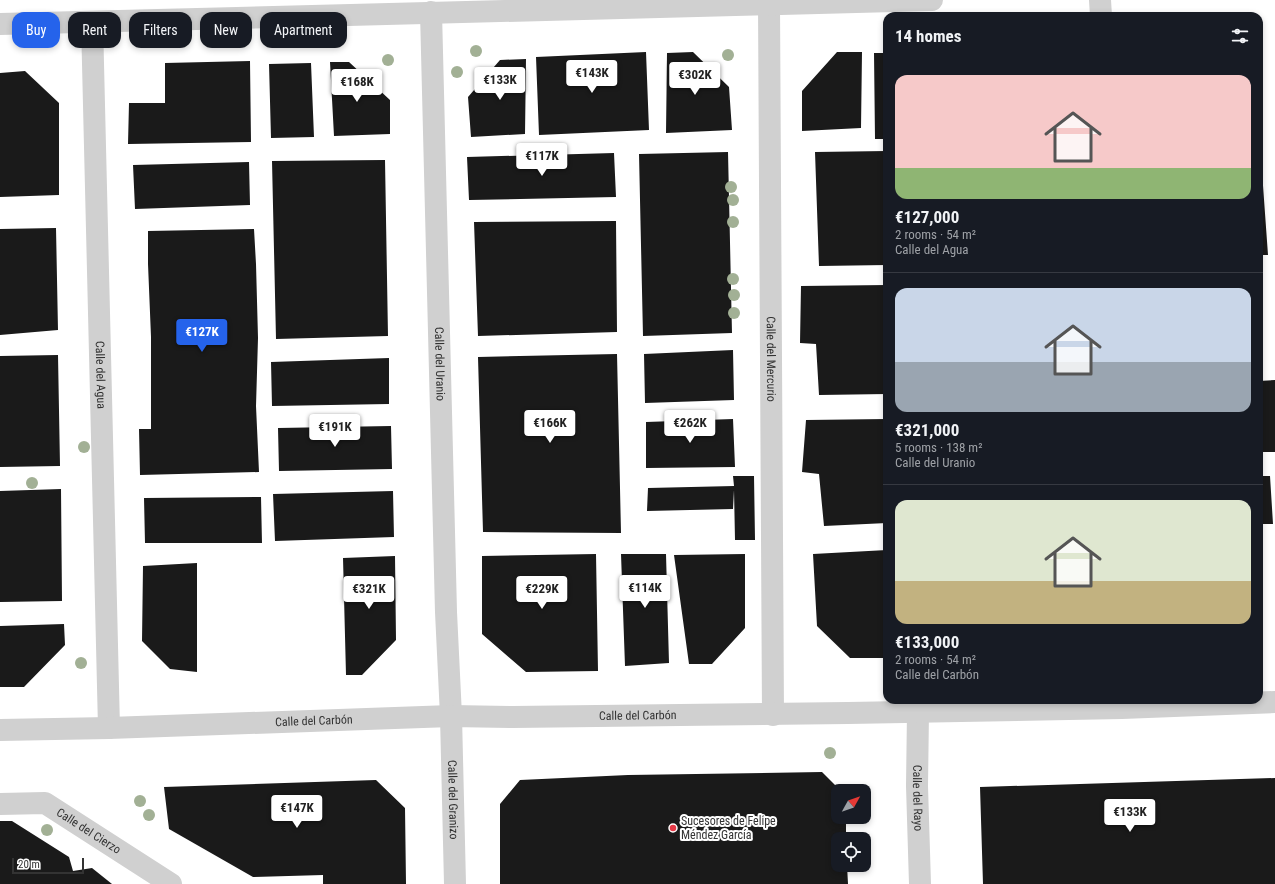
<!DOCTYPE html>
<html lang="en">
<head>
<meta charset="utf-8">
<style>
  :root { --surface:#171b24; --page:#20242c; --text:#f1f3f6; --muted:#9ea1a6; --line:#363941; --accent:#2563eb }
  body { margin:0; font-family:"Roboto Condensed",sans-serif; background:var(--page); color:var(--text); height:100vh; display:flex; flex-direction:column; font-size:15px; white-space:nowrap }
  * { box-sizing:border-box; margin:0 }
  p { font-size:13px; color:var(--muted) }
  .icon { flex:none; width:22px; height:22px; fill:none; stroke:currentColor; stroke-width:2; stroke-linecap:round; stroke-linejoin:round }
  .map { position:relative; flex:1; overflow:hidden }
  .drawer { position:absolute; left:883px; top:12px; width:380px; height:692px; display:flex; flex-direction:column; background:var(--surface); border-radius:12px; box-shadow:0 2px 6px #0003 }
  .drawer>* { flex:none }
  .top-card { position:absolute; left:12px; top:12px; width:380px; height:36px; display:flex; gap:8px }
  .needle { width:26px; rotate:50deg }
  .tools { position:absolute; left:831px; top:784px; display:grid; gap:8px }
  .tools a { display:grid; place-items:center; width:40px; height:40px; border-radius:8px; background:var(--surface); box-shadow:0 2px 6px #0003; font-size:20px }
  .scale { position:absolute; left:12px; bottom:10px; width:72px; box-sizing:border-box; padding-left:4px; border:2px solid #333; border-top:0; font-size:11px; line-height:14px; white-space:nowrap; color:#333; -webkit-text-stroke:3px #fff; paint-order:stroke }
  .price { position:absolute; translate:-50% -34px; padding:0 9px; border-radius:4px; background:#fff; color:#222; font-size:13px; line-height:26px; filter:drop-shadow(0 1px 2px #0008) }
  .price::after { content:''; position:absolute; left:50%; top:24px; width:12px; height:9px; margin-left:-6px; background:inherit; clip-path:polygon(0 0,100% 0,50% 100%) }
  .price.current { background:var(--accent); color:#fff }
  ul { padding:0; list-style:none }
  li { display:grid; align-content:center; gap:8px; height:212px; padding:0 12px }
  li+li { border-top:1px solid var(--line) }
  li span { display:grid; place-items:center; height:124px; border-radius:12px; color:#555 }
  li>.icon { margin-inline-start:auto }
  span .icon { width:72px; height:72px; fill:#fffc; stroke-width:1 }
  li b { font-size:17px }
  h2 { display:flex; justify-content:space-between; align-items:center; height:48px; padding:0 12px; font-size:17px }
  .pill { padding:0 14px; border-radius:12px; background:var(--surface); box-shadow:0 2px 6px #0003; font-size:14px; line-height:36px }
  .pill.current { background:var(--accent); color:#fff }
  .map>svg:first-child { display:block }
</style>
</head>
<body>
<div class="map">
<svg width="1275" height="884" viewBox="0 0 1275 884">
  <rect width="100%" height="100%" fill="#fff"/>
  <path fill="#1a1a1a" d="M646 52 649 130 539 135 536 57Z
    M693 52 729 87 732 130 666 133 667 53Z
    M837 52H862L861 128 802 131V91Z
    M874 53H887V139H875Z
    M526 59 525 134 471 137 468 97 500 60Z
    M250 61 251 142 128 144 129 103H165V63Z
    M330 62H349L390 100V134L334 136Z
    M311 63 314 137 271 138 269 64Z
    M25 71 59 103V195L0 197V73Z
    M1259 144H1260L1268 255H1259Z
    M887 151V265L819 266 815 152Z
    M728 152 732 333 643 336 639 154Z
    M614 153 616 197 469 200 467 157Z
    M385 160 388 336 276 339 272 161Z
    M249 162 250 205 135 209 133 165Z
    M616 221 617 332 478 336 474 222Z
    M56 228 58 330 0 335V229Z
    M254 229 256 264 258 338 256 406 259 472 140 475 139 429H151V337L148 264V231Z
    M887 285V394L819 395 816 344 800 343 801 286Z
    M733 350 734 400 645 403 644 354Z
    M617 354 621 533 483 532 478 357Z
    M58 355 60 466 0 467V356Z
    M389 358V404L272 406 271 362Z
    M1275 380V452H1259V381Z
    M733 419 735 467 646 468V422Z
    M887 419V523L824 526 819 474 802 472 806 420Z
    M391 426 392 469 279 471 278 428Z
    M733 476H754L755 540H735L734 490 733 509 647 511 648 488 734 486Z
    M1259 476H1270L1273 524H1259Z
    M61 489 62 601 0 602V491Z
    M393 491 394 537 275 541 273 494Z
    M261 497 262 543H145L144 498Z
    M887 550V658H850L817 626 813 554Z
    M596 554 598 671 526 672 482 634V556Z
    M621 554H666L669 663 625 666Z
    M745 554V628L712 664H689L674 555Z
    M395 556 396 640 362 675H346L343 558Z
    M197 563V672L170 669 142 641 143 566Z
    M64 624 65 645 24 687H0V626Z
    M822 772 841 791H838V817H846V839H838V865H847L848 884H500V804L520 780 628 775Z
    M1275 778V884H983L980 787Z
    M376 780 405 808 406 884H323V875L253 877 169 829 164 787Z
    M0 821H12L69 857 73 871 92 868 112 884H0Z"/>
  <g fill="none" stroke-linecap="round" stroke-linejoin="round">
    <g stroke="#d0d0d0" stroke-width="22">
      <path d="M1100 0 1101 16"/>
      <path id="s1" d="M769 4 773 715"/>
      <path id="s2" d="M431 12 446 612 451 716 455 884"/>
      <path id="s3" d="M92 22 109 728"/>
      <path d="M0 24 932 0"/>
      <path id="s4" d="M918 712 917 786 920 884"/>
      <path id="s5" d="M0 730 109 728 451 716 513 717 848 713 1122 708 1275 702"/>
      <path id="s6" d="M0 804 45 803 171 884"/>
    </g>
  </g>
  <g fill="#a2b095">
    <circle cx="476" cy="51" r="6"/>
    <circle cx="728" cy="55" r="6"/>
    <circle cx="388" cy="60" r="6"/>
    <circle cx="457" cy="72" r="6"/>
    <circle cx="731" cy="187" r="6"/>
    <circle cx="733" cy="200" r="6"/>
    <circle cx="733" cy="222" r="6"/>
    <circle cx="733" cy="279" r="6"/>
    <circle cx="734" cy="295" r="6"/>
    <circle cx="734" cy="313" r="6"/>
    <circle cx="84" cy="447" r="6"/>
    <circle cx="32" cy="483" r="6"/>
    <circle cx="81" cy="663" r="6"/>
    <circle cx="830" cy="753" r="6"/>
    <circle cx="140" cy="801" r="6"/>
    <circle cx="149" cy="815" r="6"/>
    <circle cx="47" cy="830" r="6"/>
  </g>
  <circle fill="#e63946" stroke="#fff" stroke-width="1.5" cx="673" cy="828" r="4"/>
  <g text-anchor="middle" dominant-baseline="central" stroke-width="4" stroke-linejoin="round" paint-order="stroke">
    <g font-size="12" fill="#333" stroke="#fff">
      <text stroke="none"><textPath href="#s1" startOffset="355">Calle del Mercurio</textPath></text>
      <text stroke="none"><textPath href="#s2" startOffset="352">Calle del Uranio</textPath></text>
      <text stroke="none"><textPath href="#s3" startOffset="353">Calle del Agua</textPath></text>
      <text stroke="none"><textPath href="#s5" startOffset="638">Calle del Carbón</textPath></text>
      <text stroke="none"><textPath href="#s5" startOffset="314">Calle del Carbón</textPath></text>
      <text stroke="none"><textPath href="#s4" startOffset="86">Calle del Rayo</textPath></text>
      <text stroke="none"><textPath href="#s2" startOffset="788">Calle del Granizo</textPath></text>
      <text stroke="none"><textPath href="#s6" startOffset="97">Calle del Cierzo</textPath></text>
    </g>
    <g font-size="12" fill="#333" stroke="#fff" text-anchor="start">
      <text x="681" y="821">Sucesores de Felipe<tspan x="681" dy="14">Méndez García</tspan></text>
    </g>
  </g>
</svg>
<div class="tools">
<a><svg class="needle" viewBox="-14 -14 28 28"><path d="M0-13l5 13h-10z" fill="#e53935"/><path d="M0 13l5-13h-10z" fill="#9ea1a6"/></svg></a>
<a><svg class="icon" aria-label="locate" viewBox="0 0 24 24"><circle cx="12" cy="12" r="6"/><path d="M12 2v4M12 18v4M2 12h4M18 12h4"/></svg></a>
</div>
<div class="scale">20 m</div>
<b class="price" style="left:592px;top:94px">€143K</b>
<b class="price" style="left:695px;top:96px">€302K</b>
<b class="price" style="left:500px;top:101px">€133K</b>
<b class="price" style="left:357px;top:103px">€168K</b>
<b class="price" style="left:542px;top:177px">€117K</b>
<b class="price current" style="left:202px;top:353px">€127K</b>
<b class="price" style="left:550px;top:444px">€166K</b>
<b class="price" style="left:690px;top:444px">€262K</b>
<b class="price" style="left:335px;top:448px">€191K</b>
<b class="price" style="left:645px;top:609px">€114K</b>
<b class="price" style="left:369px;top:610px">€321K</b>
<b class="price" style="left:542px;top:610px">€229K</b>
<b class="price" style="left:297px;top:829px">€147K</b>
<b class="price" style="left:1130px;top:833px">€133K</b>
<div class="top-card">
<a class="pill current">Buy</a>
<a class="pill">Rent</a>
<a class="pill">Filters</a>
<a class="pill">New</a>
<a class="pill">Apartment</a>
</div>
<section class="drawer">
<h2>14 homes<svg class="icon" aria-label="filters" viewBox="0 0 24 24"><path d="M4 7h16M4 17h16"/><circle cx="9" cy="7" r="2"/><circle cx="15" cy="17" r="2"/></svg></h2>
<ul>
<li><span style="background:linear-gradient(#f6c9c9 75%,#8fb573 0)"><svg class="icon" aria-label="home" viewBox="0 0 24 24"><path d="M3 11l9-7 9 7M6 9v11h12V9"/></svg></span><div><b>€127,000</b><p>2 rooms · 54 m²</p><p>Calle del Agua</p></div></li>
<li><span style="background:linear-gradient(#c9d6e8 60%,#9aa5b1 0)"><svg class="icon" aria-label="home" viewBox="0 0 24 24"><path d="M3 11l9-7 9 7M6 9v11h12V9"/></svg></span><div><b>€321,000</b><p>5 rooms · 138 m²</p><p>Calle del Uranio</p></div></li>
<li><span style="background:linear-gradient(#dfe7d0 65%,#c2b280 0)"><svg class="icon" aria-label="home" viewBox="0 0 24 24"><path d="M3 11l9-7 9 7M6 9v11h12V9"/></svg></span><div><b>€133,000</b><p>2 rooms · 54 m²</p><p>Calle del Carbón</p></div></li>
</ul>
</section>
</div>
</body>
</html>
